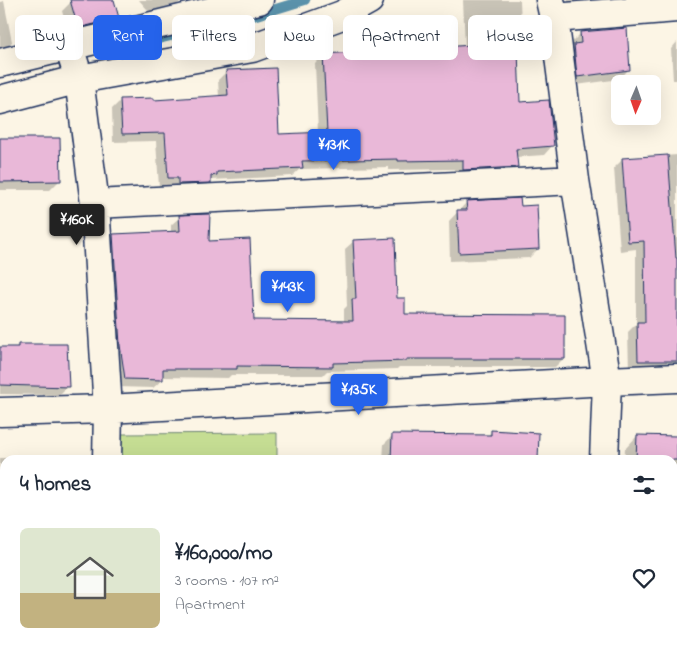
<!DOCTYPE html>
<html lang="en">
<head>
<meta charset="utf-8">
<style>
  :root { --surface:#fff; --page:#f6f6f7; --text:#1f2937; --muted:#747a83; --line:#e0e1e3; --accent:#2563eb }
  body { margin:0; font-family:"Indie Flower",sans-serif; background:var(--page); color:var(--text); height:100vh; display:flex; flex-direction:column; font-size:19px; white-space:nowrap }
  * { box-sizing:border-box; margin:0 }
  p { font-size:16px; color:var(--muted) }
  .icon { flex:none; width:28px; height:28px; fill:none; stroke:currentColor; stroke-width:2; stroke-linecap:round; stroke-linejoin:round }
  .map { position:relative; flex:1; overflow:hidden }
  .side { position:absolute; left:0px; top:455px; width:678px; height:195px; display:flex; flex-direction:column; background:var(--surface); border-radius:15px 15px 0 0; box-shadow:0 5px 20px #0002 }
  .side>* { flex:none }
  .hud { position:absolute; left:15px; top:15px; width:648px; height:45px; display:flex; gap:10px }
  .needle { width:32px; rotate:182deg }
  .tools { position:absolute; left:611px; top:75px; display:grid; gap:10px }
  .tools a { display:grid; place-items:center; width:50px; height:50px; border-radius:8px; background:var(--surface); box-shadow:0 5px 20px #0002; font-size:25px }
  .price { position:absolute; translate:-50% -42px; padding:0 11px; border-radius:5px; background:var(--accent); color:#fff; font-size:16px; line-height:32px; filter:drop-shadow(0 1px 2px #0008) }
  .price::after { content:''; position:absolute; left:50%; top:30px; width:15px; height:11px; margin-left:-8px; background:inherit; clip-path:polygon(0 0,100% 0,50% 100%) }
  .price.on { background:#222; color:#fff }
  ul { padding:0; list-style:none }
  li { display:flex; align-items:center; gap:15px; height:125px; padding:0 20px }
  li+li { border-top:1px solid var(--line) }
  li span { display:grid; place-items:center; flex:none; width:140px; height:100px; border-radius:8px; color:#555 }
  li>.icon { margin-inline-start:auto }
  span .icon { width:60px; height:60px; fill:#fffc; stroke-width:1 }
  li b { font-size:21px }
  h2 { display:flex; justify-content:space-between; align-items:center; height:60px; padding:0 20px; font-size:21px }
  .pill { padding:0 18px; border-radius:8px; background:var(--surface); box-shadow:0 5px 20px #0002; font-size:18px; line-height:45px }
  .pill.on { background:var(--accent); color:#fff }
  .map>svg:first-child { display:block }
</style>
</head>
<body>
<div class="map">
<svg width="677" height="650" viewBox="0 0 677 650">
  <rect width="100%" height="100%" fill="#fcf5e5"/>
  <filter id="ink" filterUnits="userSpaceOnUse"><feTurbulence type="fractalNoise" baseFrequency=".02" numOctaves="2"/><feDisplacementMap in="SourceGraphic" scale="10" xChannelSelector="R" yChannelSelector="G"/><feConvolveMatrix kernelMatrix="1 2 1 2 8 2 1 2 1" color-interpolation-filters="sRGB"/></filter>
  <g filter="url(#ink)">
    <path fill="#c5dd93" stroke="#708678" d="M277 433V460H121L120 434Z"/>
    <path fill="#0003" d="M78 0H113L118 18 109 27 69 36 62 11 71 2Z
      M139 0H182L166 14 154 17Z
      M463 0H520L522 51 517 56 519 103 552 146 544 155 516 157V167L508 176 455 178 454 169 389 170V167L300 169 292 176 210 180 201 191 170 192V186L159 187 156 141 113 142 112 109 121 100 153 101 219 97 218 80 227 71 278 135 318 133 315 64 323 55 465 47Z
      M568 0H625L569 9Z
      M4 1 12 42 3 51 0 52V2Z
      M581 33 629 69 620 79 569 86 565 54 572 47V42Z
      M677 42V80H673L671 49Z
      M0 139 59 181 50 190H0Z
      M677 155V369L629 370 628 332 636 324V249L620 251 614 168 623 159Z
      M467 202 520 207 538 249 529 258 450 261 449 221Z
      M180 217 208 242 253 321 344 322V309L347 306 345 249 354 241 396 299 404 315 564 358 555 367H399L397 369 327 371 323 375H231L228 378 162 377V380L153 388 117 387 104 244 113 235 171 232V225Z
      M18 345 68 386 59 395 0 394V348H15Z
      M491 432 537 460H383L384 444 393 435 487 437Z
      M637 436 677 437V497H672V460H624L625 449Z
      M0 458H60V460H5V512H0Z
      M672 561H677V619H672Z
      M0 565H5V645H48V650H0Z
      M513 645H571L566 650H513Z"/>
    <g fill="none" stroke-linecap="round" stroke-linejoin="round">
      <path stroke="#5a92ab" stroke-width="10" d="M125 47 250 17 305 0"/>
    </g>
    <path fill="#e9b8d8" stroke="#1b2f5e" d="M70 0H114L119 18 78 28Z
      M521 16 523 51H518L520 102 549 100 554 146 516 149 518 167 463 170V160L398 161V159L302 161 303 168 217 172V175L211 176V183L178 184V178H168L165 133 122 134 120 99 154 98V100L228 95 226 70 276 68 279 134 327 132 323 54 474 45 472 19Z
      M627 28 630 70 577 77 574 44 581 43 580 32Z
      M0 138H60L61 181 0 182Z
      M668 155 676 258H677V361H638L637 322H645L644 241 628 242 622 158Z
      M520 198 521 206 537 205 539 249 459 253 457 210H467L466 201Z
      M210 214 209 241 250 239 254 320 353 321 352 299H356L353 240 395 238 397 298H405V314L565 315V359H407V361L333 363V367L237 366V369H163V380L125 379 120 345 113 234 180 231 179 215Z
      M18 344H67L69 387 0 385V347H18Z
      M491 430 539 433 538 460H391L392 434 491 435Z
      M637 435 677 436V460H636Z"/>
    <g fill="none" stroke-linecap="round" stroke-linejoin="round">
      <defs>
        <path id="street" d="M550 0 554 18 575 180 607 381 604 460
          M554 18 677 8
          M69 46 79 79 95 204 108 409 107 460
          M0 63 259 0
          M0 100 79 79 252 48 342 15 369 0
          M95 204 575 180
          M0 412 108 409 607 381 677 378
          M180 645 273 650
          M103 650 104 645
          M597 650V645"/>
      </defs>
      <use href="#street" stroke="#1b2f5e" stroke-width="31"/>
      <use href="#street" stroke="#fcf5e5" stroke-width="28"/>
    </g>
  </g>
</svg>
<div class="tools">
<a><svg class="needle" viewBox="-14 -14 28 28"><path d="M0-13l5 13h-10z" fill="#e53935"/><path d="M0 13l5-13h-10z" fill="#747a83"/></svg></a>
</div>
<b class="price" style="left:334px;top:171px">¥131K</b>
<b class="price on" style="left:77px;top:246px">¥160K</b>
<b class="price" style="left:288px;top:313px">¥143K</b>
<b class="price" style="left:359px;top:416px">¥135K</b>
<div class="hud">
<a class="pill">Buy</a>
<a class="pill on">Rent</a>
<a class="pill">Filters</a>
<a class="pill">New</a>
<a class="pill">Apartment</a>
<a class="pill">House</a>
</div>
<section class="side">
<h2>4 homes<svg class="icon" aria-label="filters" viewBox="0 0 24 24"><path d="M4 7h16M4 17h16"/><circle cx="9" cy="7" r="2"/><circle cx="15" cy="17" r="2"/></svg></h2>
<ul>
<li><span style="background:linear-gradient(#dfe7d0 65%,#c2b280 0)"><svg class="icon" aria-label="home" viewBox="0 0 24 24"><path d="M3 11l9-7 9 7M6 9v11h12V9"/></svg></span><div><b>¥160,000/mo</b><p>3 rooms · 107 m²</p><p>Apartment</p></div><svg class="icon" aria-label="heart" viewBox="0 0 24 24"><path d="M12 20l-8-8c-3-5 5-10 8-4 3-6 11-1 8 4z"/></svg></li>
</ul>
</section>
</div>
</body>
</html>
